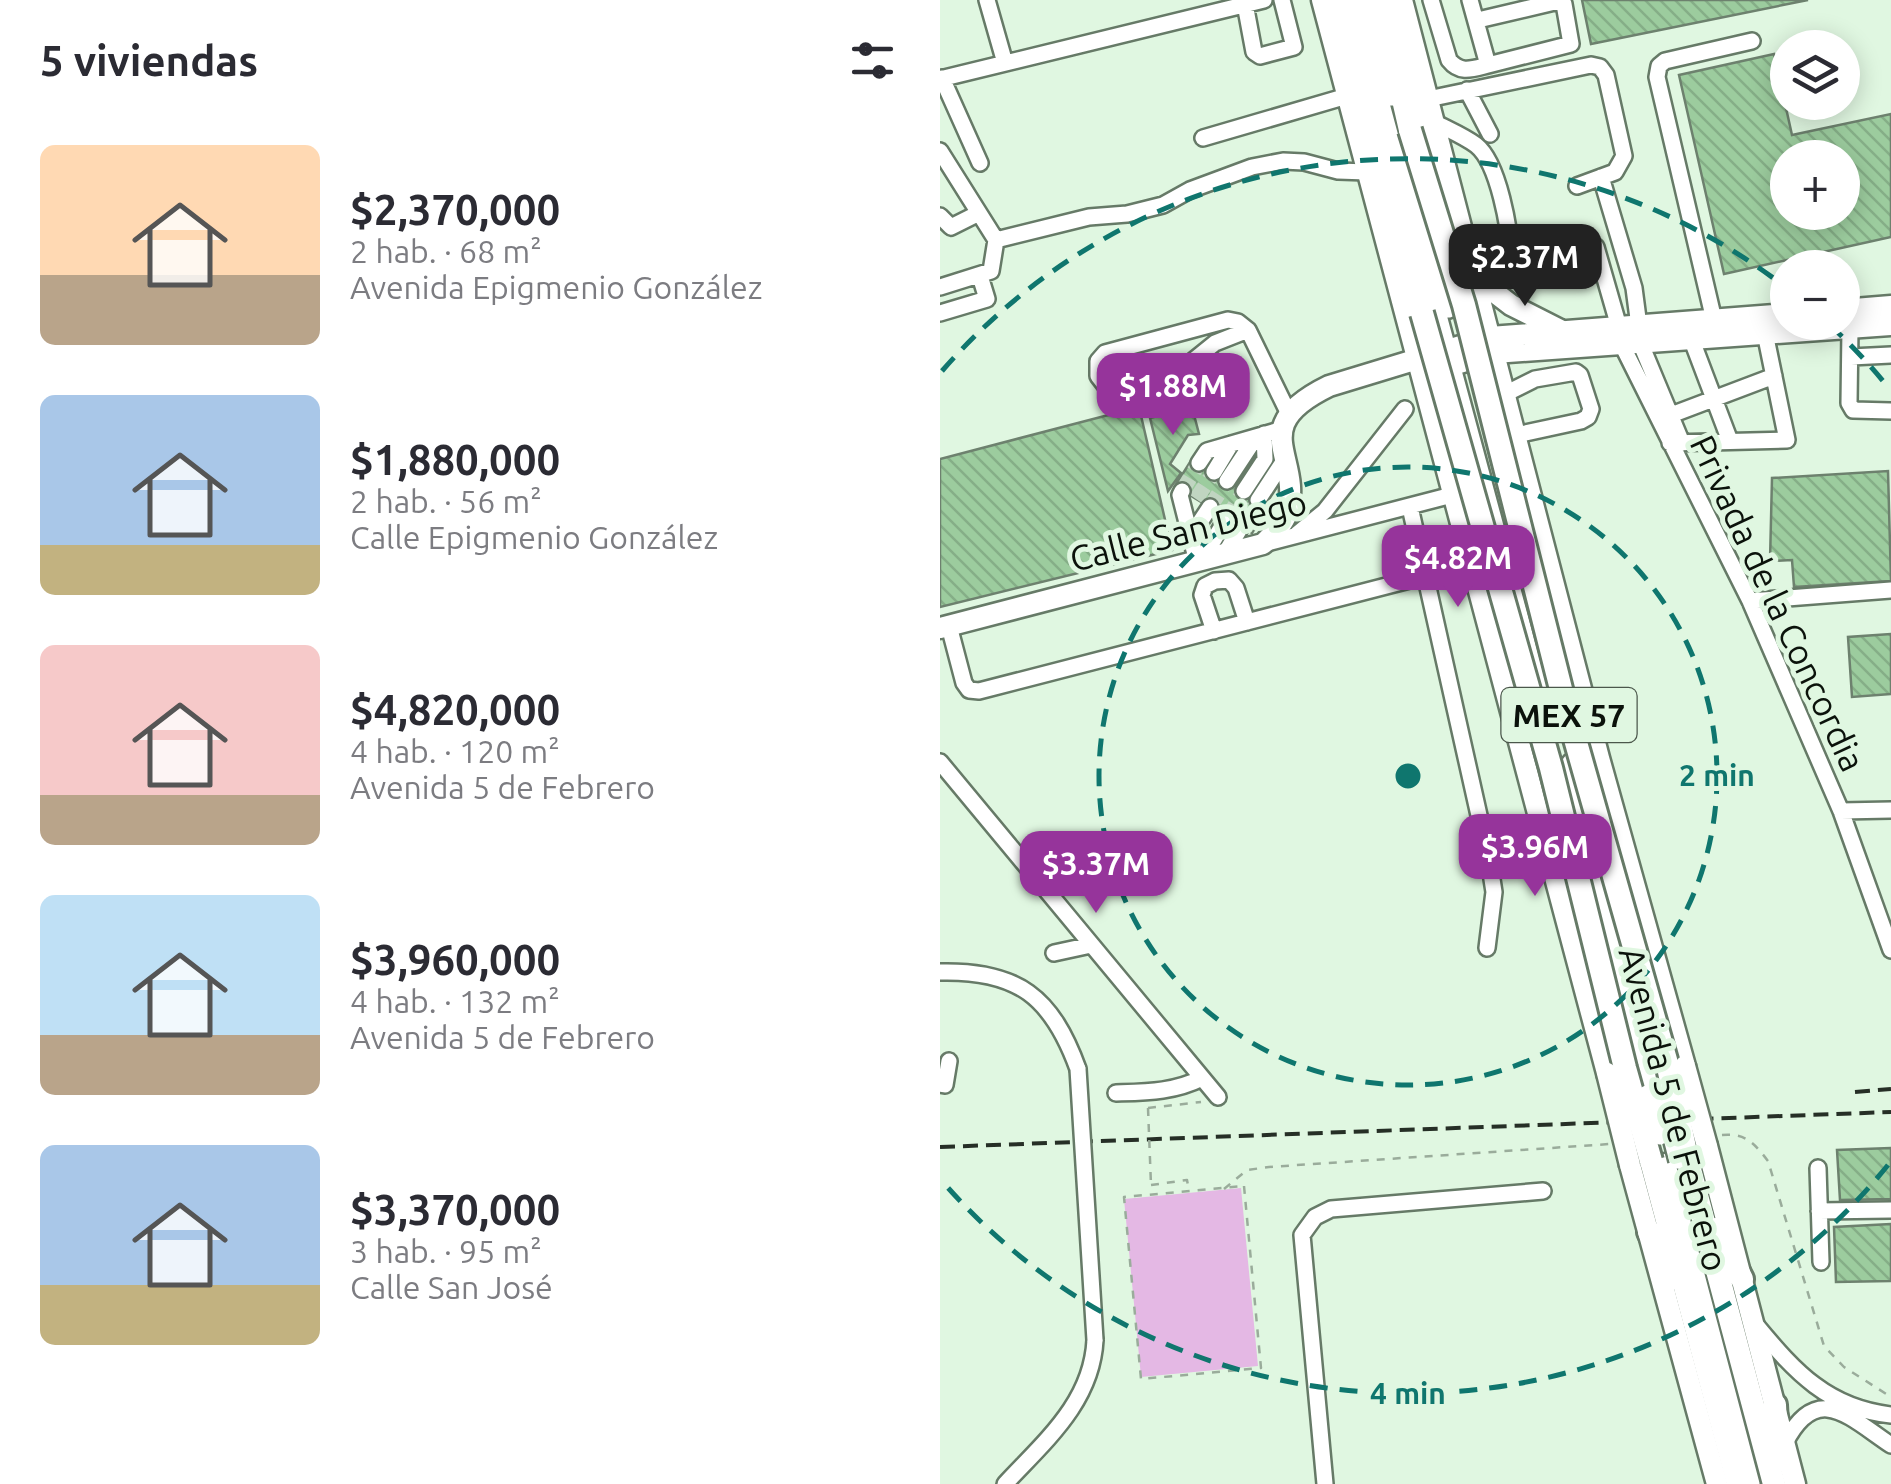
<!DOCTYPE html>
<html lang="es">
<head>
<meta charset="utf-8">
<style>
  :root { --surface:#fff; --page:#f2f2f3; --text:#2b2b33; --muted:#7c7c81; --accent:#96349b }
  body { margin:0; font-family:Ubuntu,sans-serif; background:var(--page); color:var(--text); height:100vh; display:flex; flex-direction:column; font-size:38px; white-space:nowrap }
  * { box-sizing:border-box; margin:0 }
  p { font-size:32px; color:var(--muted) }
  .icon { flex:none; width:55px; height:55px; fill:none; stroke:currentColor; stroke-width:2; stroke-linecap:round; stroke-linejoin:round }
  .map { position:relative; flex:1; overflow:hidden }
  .panel { display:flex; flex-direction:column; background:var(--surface); width:940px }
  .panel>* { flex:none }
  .fabs { position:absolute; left:830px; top:30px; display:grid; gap:20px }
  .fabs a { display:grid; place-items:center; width:90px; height:90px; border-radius:50%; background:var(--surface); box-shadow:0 5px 25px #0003; font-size:50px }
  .price { position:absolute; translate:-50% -85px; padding:0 22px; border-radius:20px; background:var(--accent); color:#fff; font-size:32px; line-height:65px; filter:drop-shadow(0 2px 5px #0008) }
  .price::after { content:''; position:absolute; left:50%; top:60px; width:30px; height:22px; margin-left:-15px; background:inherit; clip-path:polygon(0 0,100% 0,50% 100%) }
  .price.selected { background:#222; color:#fff }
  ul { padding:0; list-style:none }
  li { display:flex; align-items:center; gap:30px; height:250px; padding:0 40px }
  li span { display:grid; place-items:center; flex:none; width:280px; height:200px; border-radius:15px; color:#555 }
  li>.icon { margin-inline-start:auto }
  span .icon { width:120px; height:120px; fill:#fffc; stroke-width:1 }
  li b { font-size:42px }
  h2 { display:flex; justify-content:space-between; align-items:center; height:120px; padding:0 40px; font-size:42px }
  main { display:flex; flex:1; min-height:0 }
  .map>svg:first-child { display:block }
</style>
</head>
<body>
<main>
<section class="panel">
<h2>5 viviendas<svg class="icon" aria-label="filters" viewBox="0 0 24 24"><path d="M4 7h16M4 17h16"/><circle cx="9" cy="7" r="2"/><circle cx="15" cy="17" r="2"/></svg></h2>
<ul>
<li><span style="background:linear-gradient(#ffd9b3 65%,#b9a48a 0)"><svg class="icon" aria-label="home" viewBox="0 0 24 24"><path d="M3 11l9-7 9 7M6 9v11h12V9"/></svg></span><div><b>$2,370,000</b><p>2 hab. · 68 m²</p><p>Avenida Epigmenio González</p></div></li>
<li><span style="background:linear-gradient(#a9c7e8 75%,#c2b280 0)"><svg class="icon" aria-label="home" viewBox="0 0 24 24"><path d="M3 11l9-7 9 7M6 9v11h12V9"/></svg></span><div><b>$1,880,000</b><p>2 hab. · 56 m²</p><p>Calle Epigmenio González</p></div></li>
<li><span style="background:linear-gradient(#f6c9c9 75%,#b9a48a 0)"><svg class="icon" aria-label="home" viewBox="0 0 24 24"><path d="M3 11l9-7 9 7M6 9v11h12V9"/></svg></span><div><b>$4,820,000</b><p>4 hab. · 120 m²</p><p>Avenida 5 de Febrero</p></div></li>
<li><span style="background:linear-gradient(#bfe0f5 70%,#b9a48a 0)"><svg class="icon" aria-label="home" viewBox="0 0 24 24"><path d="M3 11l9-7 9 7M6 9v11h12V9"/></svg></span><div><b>$3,960,000</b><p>4 hab. · 132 m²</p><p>Avenida 5 de Febrero</p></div></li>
<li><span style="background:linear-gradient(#a9c7e8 70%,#c2b280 0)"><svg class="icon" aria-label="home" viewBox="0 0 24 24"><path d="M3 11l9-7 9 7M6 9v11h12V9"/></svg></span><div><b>$3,370,000</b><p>3 hab. · 95 m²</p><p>Calle San José</p></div></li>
</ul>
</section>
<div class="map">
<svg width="951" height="1484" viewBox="0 0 951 1484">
  <defs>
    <pattern id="building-back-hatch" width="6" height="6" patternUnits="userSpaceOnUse" patternTransform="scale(2.5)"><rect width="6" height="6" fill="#9ccc9e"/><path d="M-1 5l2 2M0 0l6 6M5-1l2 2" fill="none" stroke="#85ae87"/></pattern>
  </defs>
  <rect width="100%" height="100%" fill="#e0f7e1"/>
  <path fill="#e4b8e4" d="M301 1188 318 1366 201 1377 184 1199Z"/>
  <path fill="url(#building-back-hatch)" stroke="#6d816e" stroke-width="2.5" fill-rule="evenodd" d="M642 0H868L651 44Z
    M834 54 852 135 951 114V237L784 274 739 75ZM848 158H902V212H848Z
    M199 407 232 550 0 607V459Z
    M252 407 259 434 248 435 230 464 241 473 228 491 210 418Z
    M252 459 329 506 312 533 235 486Z
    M948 471 951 581 854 587 852 560 830 561 832 478Z
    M951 634V694L912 697 908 637Z
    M951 1148V1199L900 1200 897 1150Z
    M951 1224V1281L896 1282 894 1227Z"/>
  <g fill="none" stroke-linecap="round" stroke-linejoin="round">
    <path stroke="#c0d5c1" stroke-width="15" stroke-dasharray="15 8" stroke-linecap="butt" d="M242 491 259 463
      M256 499 274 472
      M270 507 287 481
      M287 518 304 491
      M301 527 318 500"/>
    <defs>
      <path id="minor" d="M47 0 65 63
        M414 0 603 701
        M426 0 452 98
        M454 0 497 175
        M491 0 509 60C520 74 532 69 548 65
        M530 0 548 65 631 44 624 4 619 1 538 20
        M305 4 314 52 320 56 354 47 342 0
        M2 78 40 163
        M0 79 324 0
        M527 90 550 134
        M488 99 651 65 660 67 666 75 684 156 675 172 637 186
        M494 122C507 129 524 136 536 145 559 163 570 231 571 259
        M263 138 407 96
        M0 151 56 240 149 217 187 214 223 205 250 190 312 167 343 161 364 162 398 171 427 172
        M466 154 509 310
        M661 177 694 288 699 326
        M0 216 11 227 39 213
        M534 270 643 237 656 247 679 327
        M0 287 51 271 56 240
        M0 313 47 299 40 276
        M774 320 717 77 719 66 725 61 812 41
        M910 328 909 403 913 410 951 411
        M308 330 275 343 244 368 175 387 165 385 158 376V361L165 353 288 320 298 322 308 330 349 414
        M751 338 790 441
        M700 342 742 443
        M681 343 810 601 901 811 951 950
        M911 357 951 355
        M565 394 595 379 636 372 640 375 651 409 648 417 641 421 576 435
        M731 415 834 376
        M730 443 847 440 825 333
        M259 463 267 451 343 429
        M274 472 291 444
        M287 481 316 437
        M242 491 240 495 257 562
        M304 491 325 459 324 434
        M318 500 343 462
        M470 507 549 860 554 892 547 948
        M357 534 385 511 465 409
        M250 537 270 507
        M323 544 512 495
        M284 555 301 527
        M261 561 287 518
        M810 601 951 590
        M9 626 24 683 29 690 39 691 485 576
        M274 631 262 595 265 586 275 581 289 580 296 588 307 622
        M0 762 278 1097
        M630 762 719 1092
        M901 811 951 810
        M637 829 707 1093
        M114 953 151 945
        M0 972C78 970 112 997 138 1069
        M0 1084 5 1085 9 1061
        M176 1093C207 1092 234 1092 262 1078
        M727 1161 812 1484
        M878 1168 881 1262
        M879 1211 951 1210
        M817 1326C855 1372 888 1408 951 1415
        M845 1443C877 1381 909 1417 951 1445
        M65 1484C105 1441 152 1402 155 1340
        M385 1484 362 1235 375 1217 391 1209 603 1191"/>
      <path id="major" d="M382 0 667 1073
        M462 0 659 758 745 1066
        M536 278 571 305 622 331
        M902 310 951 306
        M482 374 554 353 951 325
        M0 628 323 544C332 535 343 525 347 513 364 457 303 428 389 386L550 337 848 314
        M767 1146 855 1484
        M690 1165 777 1484"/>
      <path id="highway" d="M397 0 482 313
        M440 0 470 130
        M711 1161 798 1484
        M748 1162 834 1484
        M776 1229 802 1279
        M709 1232 732 1278
        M835 1405 838 1461"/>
    </defs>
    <use href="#minor" stroke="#667a67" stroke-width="20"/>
    <use href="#major" stroke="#667a67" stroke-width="25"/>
    <use href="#highway" stroke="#667a67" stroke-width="28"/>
    <path stroke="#9aac9b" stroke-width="2.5" stroke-dasharray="8 8" stroke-linecap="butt" d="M208 1108 261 1102
      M782 1135C806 1133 814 1143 828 1161L884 1346 904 1367 951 1397
      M211 1185 247 1180 249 1191
      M304 1186 321 1368 201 1379 184 1197Z
      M284 1189 307 1170 329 1167 670 1144"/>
    <use href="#minor" stroke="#fff" stroke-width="15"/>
    <use href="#major" stroke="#fff" stroke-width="20"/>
    <use href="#highway" stroke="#fff" stroke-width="22"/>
    <path stroke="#262f26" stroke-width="4" stroke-dasharray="15 8" stroke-linecap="butt" d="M915 1092 951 1089
      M0 1147 951 1112"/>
    <defs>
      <path id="minor-bridge" d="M138 1069 155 1340
        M719 1092 737 1161
        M707 1093 720 1137"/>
      <path id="major-bridge" d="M745 1066 767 1146
        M667 1073 690 1165"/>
      <path id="highway-bridge" d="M470 130 524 305 622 693 728 1067 748 1162
        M482 313 611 768 685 1068 711 1161"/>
    </defs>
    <use href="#minor-bridge" stroke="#667a67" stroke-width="20" stroke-linecap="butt"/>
    <use href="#major-bridge" stroke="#667a67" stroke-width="25" stroke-linecap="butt"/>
    <use href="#highway-bridge" stroke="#667a67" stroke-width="28" stroke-linecap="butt"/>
    <path stroke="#9aac9b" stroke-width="2.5" stroke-dasharray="8 8" stroke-linecap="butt" d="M208 1108 211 1185"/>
    <use href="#minor-bridge" stroke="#fff" stroke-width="15"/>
    <use href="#major-bridge" stroke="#fff" stroke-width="20"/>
    <use href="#highway-bridge" stroke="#fff" stroke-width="22"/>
  </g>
  <g fill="none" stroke="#0f766e" stroke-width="5" stroke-dasharray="18 12">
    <circle cx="468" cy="776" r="309"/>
    <path d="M948 1165A618 618 0 0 1 2 1181M2 371A618 618 0 0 1 844 286M889 324A618 618 0 0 1 948 387"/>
  </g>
  <g text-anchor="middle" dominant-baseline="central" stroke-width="10" stroke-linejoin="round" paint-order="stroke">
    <rect fill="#e0f7e1" stroke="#4b574b" stroke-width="2.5" x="561.5" y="688" width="135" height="54" rx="8"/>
    <g font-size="32" font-weight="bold" fill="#0b120b">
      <text x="629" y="715">MEX 57</text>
    </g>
    <g font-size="35" fill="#0b120b" stroke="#e0f7e1">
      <text transform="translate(248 530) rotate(-14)">Calle San Diego</text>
      <text transform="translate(838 603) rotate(65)">Privada de la Concordia</text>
      <text transform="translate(734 1109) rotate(75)">Avenida 5 de Febrero</text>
    </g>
  </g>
  <circle cx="468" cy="776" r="15" fill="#0f766e" stroke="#e0f7e1" stroke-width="5"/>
  <g font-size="30" text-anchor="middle" font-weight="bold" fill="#0f766e" stroke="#e0f7e1" stroke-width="10" stroke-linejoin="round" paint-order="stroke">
    <text x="777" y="786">2 min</text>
    <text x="468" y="1404">4 min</text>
  </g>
</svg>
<div class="fabs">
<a><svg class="icon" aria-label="layers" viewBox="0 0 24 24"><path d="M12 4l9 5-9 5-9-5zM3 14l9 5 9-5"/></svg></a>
<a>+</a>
<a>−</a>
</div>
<b class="price selected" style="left:585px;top:309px">$2.37M</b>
<b class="price" style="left:233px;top:438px">$1.88M</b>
<b class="price" style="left:518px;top:610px">$4.82M</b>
<b class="price" style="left:595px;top:899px">$3.96M</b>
<b class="price" style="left:156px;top:916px">$3.37M</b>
</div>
</main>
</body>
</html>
